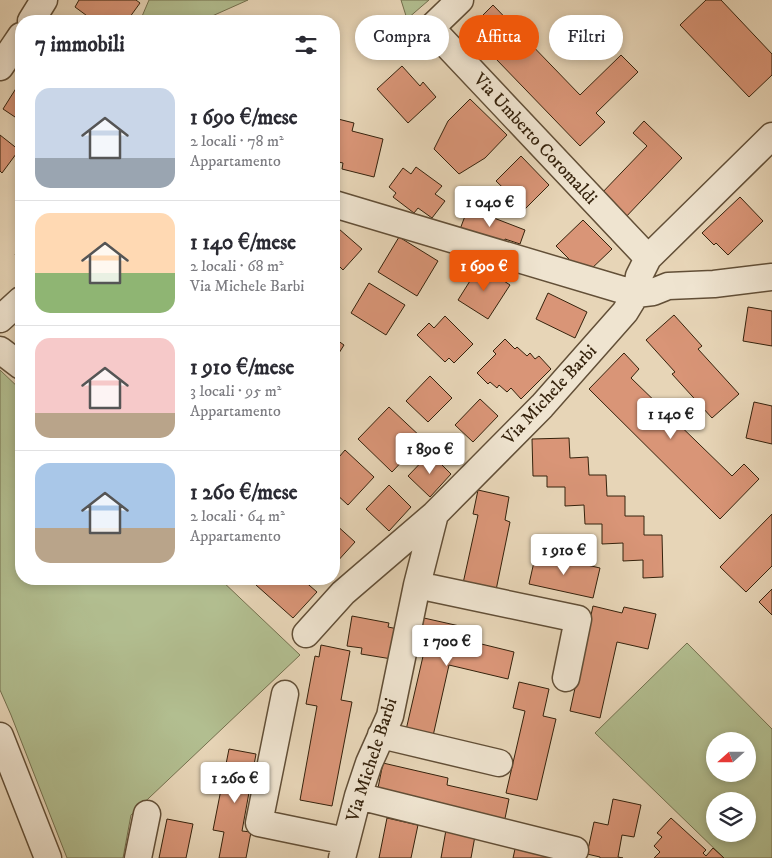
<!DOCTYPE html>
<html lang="it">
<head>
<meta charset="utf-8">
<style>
  :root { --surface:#fff; --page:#f2f2f3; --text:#2b2b33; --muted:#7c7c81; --line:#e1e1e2; --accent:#ea580c }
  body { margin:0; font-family:"IM FELL DW Pica",serif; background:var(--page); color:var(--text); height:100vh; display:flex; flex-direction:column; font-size:19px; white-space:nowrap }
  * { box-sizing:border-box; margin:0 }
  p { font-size:16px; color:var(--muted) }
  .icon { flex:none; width:28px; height:28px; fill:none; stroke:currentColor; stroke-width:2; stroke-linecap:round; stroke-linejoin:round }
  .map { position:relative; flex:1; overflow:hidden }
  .side { position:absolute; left:15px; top:15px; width:325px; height:570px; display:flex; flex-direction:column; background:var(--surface); border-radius:20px; box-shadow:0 2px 8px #0003 }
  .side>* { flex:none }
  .guide { position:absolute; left:355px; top:15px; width:341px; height:45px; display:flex; gap:10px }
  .needle { width:32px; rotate:249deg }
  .fabs { position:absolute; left:706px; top:732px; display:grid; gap:10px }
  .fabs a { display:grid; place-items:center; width:50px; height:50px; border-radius:50%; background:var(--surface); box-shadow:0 2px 8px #0003; font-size:25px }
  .price { position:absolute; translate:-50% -42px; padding:0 11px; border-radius:5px; background:#fff; color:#222; font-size:16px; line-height:32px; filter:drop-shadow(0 1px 2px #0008) }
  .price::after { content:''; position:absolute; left:50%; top:30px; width:15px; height:11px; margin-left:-8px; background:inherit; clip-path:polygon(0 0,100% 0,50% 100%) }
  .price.selected { background:var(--accent); color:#fff }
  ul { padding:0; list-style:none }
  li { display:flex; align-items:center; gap:15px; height:125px; padding:0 20px }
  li+li { border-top:1px solid var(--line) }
  li span { display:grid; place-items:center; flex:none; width:140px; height:100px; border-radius:15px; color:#555 }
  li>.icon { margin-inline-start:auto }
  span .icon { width:60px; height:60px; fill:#fffc; stroke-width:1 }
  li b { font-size:21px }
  h2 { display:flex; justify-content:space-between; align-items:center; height:60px; padding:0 20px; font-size:21px }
  .pill { padding:0 18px; border-radius:22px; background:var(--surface); box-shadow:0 2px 8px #0003; font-size:18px; line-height:45px }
  .pill.selected { background:var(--accent); color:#fff }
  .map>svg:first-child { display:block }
</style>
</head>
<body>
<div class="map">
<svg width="772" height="858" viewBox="0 0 772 858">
  <rect width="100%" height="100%" fill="#e7d5b7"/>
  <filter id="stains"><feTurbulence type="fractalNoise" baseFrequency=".004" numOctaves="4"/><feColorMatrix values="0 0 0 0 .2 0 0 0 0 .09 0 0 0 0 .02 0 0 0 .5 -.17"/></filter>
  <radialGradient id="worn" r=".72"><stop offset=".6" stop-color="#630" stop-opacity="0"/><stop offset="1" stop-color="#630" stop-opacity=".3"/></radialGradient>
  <path fill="#b2be90" stroke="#74704e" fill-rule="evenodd" d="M149 0H248L201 21H140Z
    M401 0H429L407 19Z
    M0 370 21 390V579H220L300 655 131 815 123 858H67L11 715 0 690Z
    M687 643 772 729V858H724L595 733ZM748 741V774H715V741ZM748 801V834H715V801Z"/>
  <path fill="#d99577" stroke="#35220c" d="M79 0H136L140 3 127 21H94L75 7Z
    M706 0H721L772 54V75L749 97 680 25Z
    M493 5 580 95 621 55 638 72 596 113 605 122 580 146 468 30Z
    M402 66 420 86 423 82 436 97 408 123 377 89Z
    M20 82 21 83V121L3 109Z
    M470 99 507 135 485 158 459 174 434 149 448 121Z
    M334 118 354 123 352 131 383 139 374 177 342 169 343 163 334 161Z
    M644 121 682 158 623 220 599 196 647 146 633 133Z
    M0 135 19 150 2 173 0 171Z
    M521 156 549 185 525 209 496 181Z
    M416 167 442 186 435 194 445 201 432 218 418 208 414 213 393 197 396 193 389 187 403 168 411 174Z
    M740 197 763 221 728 255 716 243 714 245 702 233Z
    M468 208 525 230 520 244 505 239 503 245 459 232Z
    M583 220 612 249 588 272 578 262 575 265 556 246Z
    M339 229 362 249 343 270 334 261V234Z
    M399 237 438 261 417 296 378 272Z
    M21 246V259L15 255Z
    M480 265 510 285 488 319 458 300Z
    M369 283 405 305 386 335 351 313Z
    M548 293 587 312 575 338 536 319Z
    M748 307 772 311V346L743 341Z
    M674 315 702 346 698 349 739 394 712 418 672 374 675 372 646 340Z
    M445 316 473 344 454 363 449 358 445 362 417 335 429 323 434 328Z
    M334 338 344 345 334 361Z
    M505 339 515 349 517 347 527 356 530 353 535 359 539 356 551 369 521 399 511 388 507 392 499 385 497 388 490 382 488 384 477 373 496 354 493 351Z
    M624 353 639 369 631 378 732 476 744 464 759 479 720 519 589 389Z
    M430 376 452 398 428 422 406 401Z
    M480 399 498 416 473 442 455 425Z
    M754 402 772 406V444L746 438Z
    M389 407 423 439 392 472 358 439Z
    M569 438 570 458 588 457 589 475H606L607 496H625V516H644V535H662L663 577 643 578V560L623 561V543L602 544V524H585L584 505 565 506V487H547V476H533L532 439Z
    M345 450 374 477 348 505 334 492V463Z
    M430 453 451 474 430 497 408 476Z
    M389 485 411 507 389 531 366 509Z
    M478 490 509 497 505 520 510 522 495 595 462 588 478 515 473 514Z
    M772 514V566L746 592 720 567Z
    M334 523 355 542 335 564 334 563Z
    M536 553 600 568 593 598 529 584Z
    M262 579H302L317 592 293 618 256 585Z
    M772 589V615L759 602Z
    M593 606 622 613 624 607 656 614 648 649 617 642 600 718 570 711Z
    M352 616 389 623 388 627 403 630 398 660 361 654 362 648 347 646Z
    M415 616 464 627 461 639 514 652 508 679 449 665 433 736 406 730 424 652 408 649Z
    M321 645 350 651 341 700 352 702 332 806 300 800 317 706 306 704 315 656 319 657Z
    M519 682 549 689 543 716 556 719 537 800 506 793 525 711 513 708Z
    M229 749 256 754 242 831 251 832 246 858H219L224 832 213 830Z
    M383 763 448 778 447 785 509 799 503 828 377 793Z
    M613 799 641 805 634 837 622 835 618 857 623 858H600V857L587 854 594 822 608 825Z
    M387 818 418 825 411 858H379Z
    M671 818 706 850 703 853 706 856 713 848 724 858H654L660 852 654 846 662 837 657 833Z
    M167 819 193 824 186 858H159Z
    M446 830 475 836 471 858H441Z
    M515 849 558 858H513Z"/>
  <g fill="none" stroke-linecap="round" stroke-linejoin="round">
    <defs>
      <path id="minor" d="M460 0 431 28 648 258
        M31 21 44 0
        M0 67 21 36
        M334 204 636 294 653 292 668 286 714 284 772 277
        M0 319 21 300
        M0 350 21 366
        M417 585 578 619 566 678
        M306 634 343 593 435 514
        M285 694 259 823 346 841
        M381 735 499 763
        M0 736 48 858
        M358 796 575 850
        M138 858 147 814
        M342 858 358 796 369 763 390 716 417 585 435 514 542 406 625 312 636 294 639 276 648 258 772 136"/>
    </defs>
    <use href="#minor" stroke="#624f37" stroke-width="29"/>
    <use href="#minor" stroke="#efe4d0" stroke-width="26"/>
  </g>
  <g text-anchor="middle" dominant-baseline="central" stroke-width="4" stroke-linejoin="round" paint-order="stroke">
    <g font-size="18" fill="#35220c" stroke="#efe4d0">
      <text transform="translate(535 139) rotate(47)">Via Umberto Coromaldi</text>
      <text transform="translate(550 395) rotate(-47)">Via Michele Barbi</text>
      <text transform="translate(372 760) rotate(-72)">Via Michele Barbi</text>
    </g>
  </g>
  <rect width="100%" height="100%" filter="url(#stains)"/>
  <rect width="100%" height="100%" fill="url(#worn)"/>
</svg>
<div class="fabs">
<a><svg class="needle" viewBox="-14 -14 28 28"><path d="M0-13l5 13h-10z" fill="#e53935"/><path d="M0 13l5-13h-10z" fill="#7c7c81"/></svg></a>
<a><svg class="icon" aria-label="layers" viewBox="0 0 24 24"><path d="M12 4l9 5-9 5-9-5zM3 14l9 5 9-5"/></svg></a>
</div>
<b class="price" style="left:490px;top:228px">1 040 €</b>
<b class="price selected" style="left:484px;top:292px">1 690 €</b>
<b class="price" style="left:671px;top:440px">1 140 €</b>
<b class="price" style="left:430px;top:475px">1 890 €</b>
<b class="price" style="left:564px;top:576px">1 910 €</b>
<b class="price" style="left:447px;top:667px">1 700 €</b>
<b class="price" style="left:235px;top:804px">1 260 €</b>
<div class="guide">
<a class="pill">Compra</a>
<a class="pill selected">Affitta</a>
<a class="pill">Filtri</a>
</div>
<section class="side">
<h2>7 immobili<svg class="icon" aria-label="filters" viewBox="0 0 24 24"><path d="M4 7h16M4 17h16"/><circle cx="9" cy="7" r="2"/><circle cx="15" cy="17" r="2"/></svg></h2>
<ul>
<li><span style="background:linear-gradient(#c9d6e8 70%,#9aa5b1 0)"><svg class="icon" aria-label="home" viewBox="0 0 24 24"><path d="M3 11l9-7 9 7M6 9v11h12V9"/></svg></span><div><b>1 690 €/mese</b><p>2 locali · 78 m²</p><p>Appartamento</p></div></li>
<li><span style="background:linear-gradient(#ffd9b3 60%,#8fb573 0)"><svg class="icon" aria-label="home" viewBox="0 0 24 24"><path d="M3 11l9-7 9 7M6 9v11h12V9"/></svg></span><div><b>1 140 €/mese</b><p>2 locali · 68 m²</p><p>Via Michele Barbi</p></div></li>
<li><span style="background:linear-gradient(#f6c9c9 75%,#b9a48a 0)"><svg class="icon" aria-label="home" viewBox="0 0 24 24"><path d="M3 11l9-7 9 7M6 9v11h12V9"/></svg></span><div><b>1 910 €/mese</b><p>3 locali · 95 m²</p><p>Appartamento</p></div></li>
<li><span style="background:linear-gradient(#a9c7e8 65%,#b9a48a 0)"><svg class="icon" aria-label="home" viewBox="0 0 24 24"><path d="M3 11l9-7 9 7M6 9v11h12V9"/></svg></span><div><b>1 260 €/mese</b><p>2 locali · 64 m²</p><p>Appartamento</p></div></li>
</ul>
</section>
</div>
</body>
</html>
